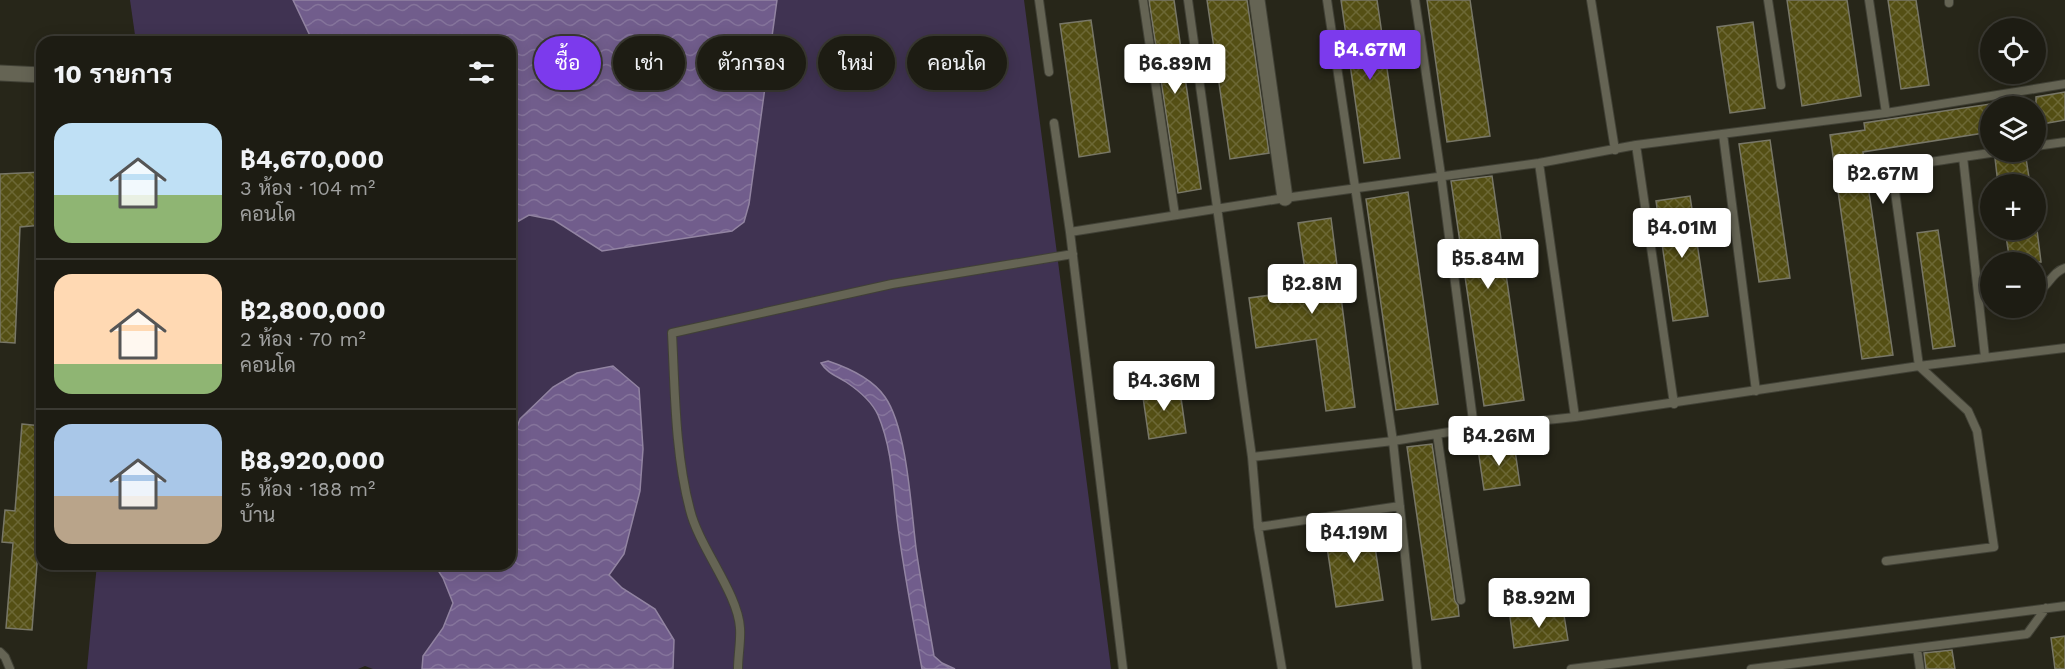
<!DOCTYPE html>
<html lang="th">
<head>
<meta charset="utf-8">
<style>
  :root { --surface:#1d1c13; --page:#25251c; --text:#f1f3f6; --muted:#a0a1a0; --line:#3b3a33; --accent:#7c3aed }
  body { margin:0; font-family:"Work Sans",Sarabun,sans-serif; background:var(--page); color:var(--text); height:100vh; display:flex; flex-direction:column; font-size:22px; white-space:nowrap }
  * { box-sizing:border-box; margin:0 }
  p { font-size:20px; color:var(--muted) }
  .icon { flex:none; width:33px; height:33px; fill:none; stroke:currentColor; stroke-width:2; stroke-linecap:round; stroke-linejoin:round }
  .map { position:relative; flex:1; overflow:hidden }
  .sheet { position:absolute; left:36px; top:36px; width:480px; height:534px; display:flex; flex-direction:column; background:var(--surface); border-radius:18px; box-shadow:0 3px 15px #0003,0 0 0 2px var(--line) }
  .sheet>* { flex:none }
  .banner { position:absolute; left:534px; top:36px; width:570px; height:54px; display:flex; gap:12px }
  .fabs { position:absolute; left:1980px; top:18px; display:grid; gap:12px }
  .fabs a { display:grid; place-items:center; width:66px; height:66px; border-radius:50%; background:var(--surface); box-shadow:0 3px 15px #0003,0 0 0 2px var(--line); font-size:30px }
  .price { position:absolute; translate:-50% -51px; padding:0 14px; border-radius:6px; background:#fff; color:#222; font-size:20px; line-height:39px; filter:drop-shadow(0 2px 3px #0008) }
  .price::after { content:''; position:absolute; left:50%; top:36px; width:18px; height:14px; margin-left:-9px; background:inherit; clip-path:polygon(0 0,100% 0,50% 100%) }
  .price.selected { background:var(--accent); color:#fff }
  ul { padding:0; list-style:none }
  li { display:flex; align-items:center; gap:18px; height:150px; padding:0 18px }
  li+li { border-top:2px solid var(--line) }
  li span { display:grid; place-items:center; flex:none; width:168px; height:120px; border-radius:18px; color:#555 }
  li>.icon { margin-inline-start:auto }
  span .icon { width:72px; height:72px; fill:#fffc; stroke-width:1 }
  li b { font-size:26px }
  h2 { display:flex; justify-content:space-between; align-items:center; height:72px; padding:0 18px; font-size:26px }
  .chip { padding:0 21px; border-radius:27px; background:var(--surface); box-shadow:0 3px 15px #0003,0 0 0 2px var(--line); font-size:21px; line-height:54px }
  .chip.selected { background:var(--accent); color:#fff }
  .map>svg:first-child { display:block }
</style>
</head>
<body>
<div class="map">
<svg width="2065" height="669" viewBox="0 0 2065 669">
  <defs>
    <pattern id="water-waves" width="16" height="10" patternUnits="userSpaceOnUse" patternTransform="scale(1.5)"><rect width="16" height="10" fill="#715d8c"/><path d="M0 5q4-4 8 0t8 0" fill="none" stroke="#85749b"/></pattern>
    <pattern id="building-cross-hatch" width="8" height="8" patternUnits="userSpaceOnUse" patternTransform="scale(1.5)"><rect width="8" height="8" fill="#544f14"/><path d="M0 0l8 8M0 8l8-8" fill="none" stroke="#6c6835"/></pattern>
  </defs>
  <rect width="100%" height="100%" fill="#272619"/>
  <path fill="#403352" d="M130 0H293L313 42H136Z
    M777 0H1024L1111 669H673L674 640 655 609 622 588 609 575 624 554 640 491 643 449 639 388 520 419 515 433 510 435V226L529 215 554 220 602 251 731 231 744 222 749 204Z
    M97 564H434L443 578 453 603 443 628 423 656 422 669H373L365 666 358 669H87Z"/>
  <path fill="url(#water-waves)" stroke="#9284a2" stroke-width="1.5" d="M293 0H777L749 204 744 222 732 231 602 251 554 220 529 215 510 226V42H313Z
    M828 361C849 368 872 378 885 397 907 428 911 508 916 548 921 584 928 620 934 656L942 663 955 669H922C913 619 903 569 897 519 893 484 892 448 878 415 872 402 858 390 846 382 837 376 827 373 821 363Z
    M613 366 639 388 643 449 640 491 624 554 609 575 622 588 655 609 674 640 673 669H422L423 656 443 628 453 603 443 578 434 564H510V435L515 433 520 419 553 387 577 373Z"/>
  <path fill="url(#building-cross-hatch)" stroke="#787767" stroke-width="1.5" d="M1149 0H1174L1201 189 1178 193Z
    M1207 0H1247L1269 153 1230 159Z
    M1341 0H1377L1400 158 1364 163Z
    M1427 0H1470L1490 136 1447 142Z
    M1787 0H1847L1861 96 1802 106Z
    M1888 0H1916L1929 85 1901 89Z
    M1091 20 1110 152 1079 157 1060 24Z
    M1753 22 1765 108 1730 113 1717 27Z
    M2065 92V120L2036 125V97Z
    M1990 104V132L1863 152 1893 355 1862 359 1830 135 1865 130 1864 123Z
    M1770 140 1790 278 1759 282 1739 144Z
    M2011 152H2025L2030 184H1998L1995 158 2000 157 2003 153Z
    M42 172V225L20 227 15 343 0 342V174Z
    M1492 176 1524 400 1484 406 1451 181Z
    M1408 192 1438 404 1396 410 1366 199Z
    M1690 196 1708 316 1673 321 1656 201Z
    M1331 218 1355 407 1326 411 1316 339 1256 348 1249 298 1308 290 1298 223Z
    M1938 230 1955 346 1933 349 1917 233Z
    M2005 230H2037L2041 262H2010Z
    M1179 384 1186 433 1149 439 1142 390Z
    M22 424 42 426V498L32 630 6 628 13 543 2 542 5 510 15 511Z
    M1514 443 1520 485 1484 490 1478 449Z
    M1432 444 1455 601 1458 605 1459 616 1432 620 1407 447Z
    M1371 520 1383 600 1336 607 1324 527Z
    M1563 609 1568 640 1514 648 1510 617Z
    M2065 636V669H2055L2051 638Z
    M1952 650 1955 669H1926L1924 653Z"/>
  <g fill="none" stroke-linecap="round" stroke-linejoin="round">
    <defs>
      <path id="service" d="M1039 0 1049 72
        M1143 0 1175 215
        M1188 0 1252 457 1258 527 1282 669
        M1327 0 1393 441 1417 669
        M1415 0 1441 175 1474 428
        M1591 0 1615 150
        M1768 0 1781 85
        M1869 0 1886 113
        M1949 0V3
        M1054 123 1070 232
        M1723 134 1756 391
        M1636 145 1674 404
        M2036 146 2065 142
        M1963 157 1997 152
        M1539 163 1575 417
        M2036 291C2049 288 2051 272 2065 268
        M1980 298 1990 296
        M1437 434 1461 600
        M1252 457 1393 441 1474 428 1575 417 1919 366 2065 348
        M1258 527 1400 506
        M1886 561 1994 547 1977 431 1968 411 1919 366 1893 177 1898 167 1963 157 1985 357
        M1917 649 1920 669
        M0 652 5 657 10 669
        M738 669C738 655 741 641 740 628 738 593 699 547 690 510 675 453 675 392 672 333L892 284 1073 254
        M1123 669 1070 232 1285 198 1539 163 1636 145 1886 113 2065 84
        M1571 669 2065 606
        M1751 669 2027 634 2046 608"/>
      <path id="minor" d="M1257 0 1285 198
        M0 73 42 75"/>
    </defs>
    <use href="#service" stroke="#414136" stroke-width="10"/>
    <use href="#minor" stroke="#414136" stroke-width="17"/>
    <use href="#service" stroke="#656454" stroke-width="8"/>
    <use href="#minor" stroke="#656454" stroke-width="15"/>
  </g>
</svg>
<div class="fabs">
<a><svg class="icon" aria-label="locate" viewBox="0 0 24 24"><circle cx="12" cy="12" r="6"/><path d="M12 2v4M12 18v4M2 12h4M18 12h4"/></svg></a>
<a><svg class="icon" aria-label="layers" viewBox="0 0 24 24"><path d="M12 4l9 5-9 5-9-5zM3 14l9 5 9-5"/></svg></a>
<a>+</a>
<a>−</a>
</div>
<b class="price selected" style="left:1370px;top:81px">฿4.67M</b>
<b class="price" style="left:1175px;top:95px">฿6.89M</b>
<b class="price" style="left:1883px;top:205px">฿2.67M</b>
<b class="price" style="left:1682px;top:259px">฿4.01M</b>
<b class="price" style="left:1488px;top:290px">฿5.84M</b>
<b class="price" style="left:1312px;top:315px">฿2.8M</b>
<b class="price" style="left:1164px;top:412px">฿4.36M</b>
<b class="price" style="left:1499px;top:467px">฿4.26M</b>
<b class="price" style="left:1354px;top:564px">฿4.19M</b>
<b class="price" style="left:1539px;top:629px">฿8.92M</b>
<div class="banner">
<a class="chip selected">ซื้อ</a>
<a class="chip">เช่า</a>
<a class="chip">ตัวกรอง</a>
<a class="chip">ใหม่</a>
<a class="chip">คอนโด</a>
</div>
<section class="sheet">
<h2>10 รายการ<svg class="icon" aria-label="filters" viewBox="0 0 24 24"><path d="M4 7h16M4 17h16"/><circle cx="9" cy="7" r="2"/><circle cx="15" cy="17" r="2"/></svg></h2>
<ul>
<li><span style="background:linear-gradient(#bfe0f5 60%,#8fb573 0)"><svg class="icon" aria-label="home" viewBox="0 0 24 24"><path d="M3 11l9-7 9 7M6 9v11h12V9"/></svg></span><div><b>฿4,670,000</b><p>3 ห้อง · 104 m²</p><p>คอนโด</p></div></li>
<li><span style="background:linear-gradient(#ffd9b3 75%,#8fb573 0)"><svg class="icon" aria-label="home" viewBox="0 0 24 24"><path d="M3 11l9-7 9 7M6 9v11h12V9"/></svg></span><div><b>฿2,800,000</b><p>2 ห้อง · 70 m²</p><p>คอนโด</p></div></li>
<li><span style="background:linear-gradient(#a9c7e8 60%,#b9a48a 0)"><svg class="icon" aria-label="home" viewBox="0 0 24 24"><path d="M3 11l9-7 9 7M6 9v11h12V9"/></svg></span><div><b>฿8,920,000</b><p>5 ห้อง · 188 m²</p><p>บ้าน</p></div></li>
</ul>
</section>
</div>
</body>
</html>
